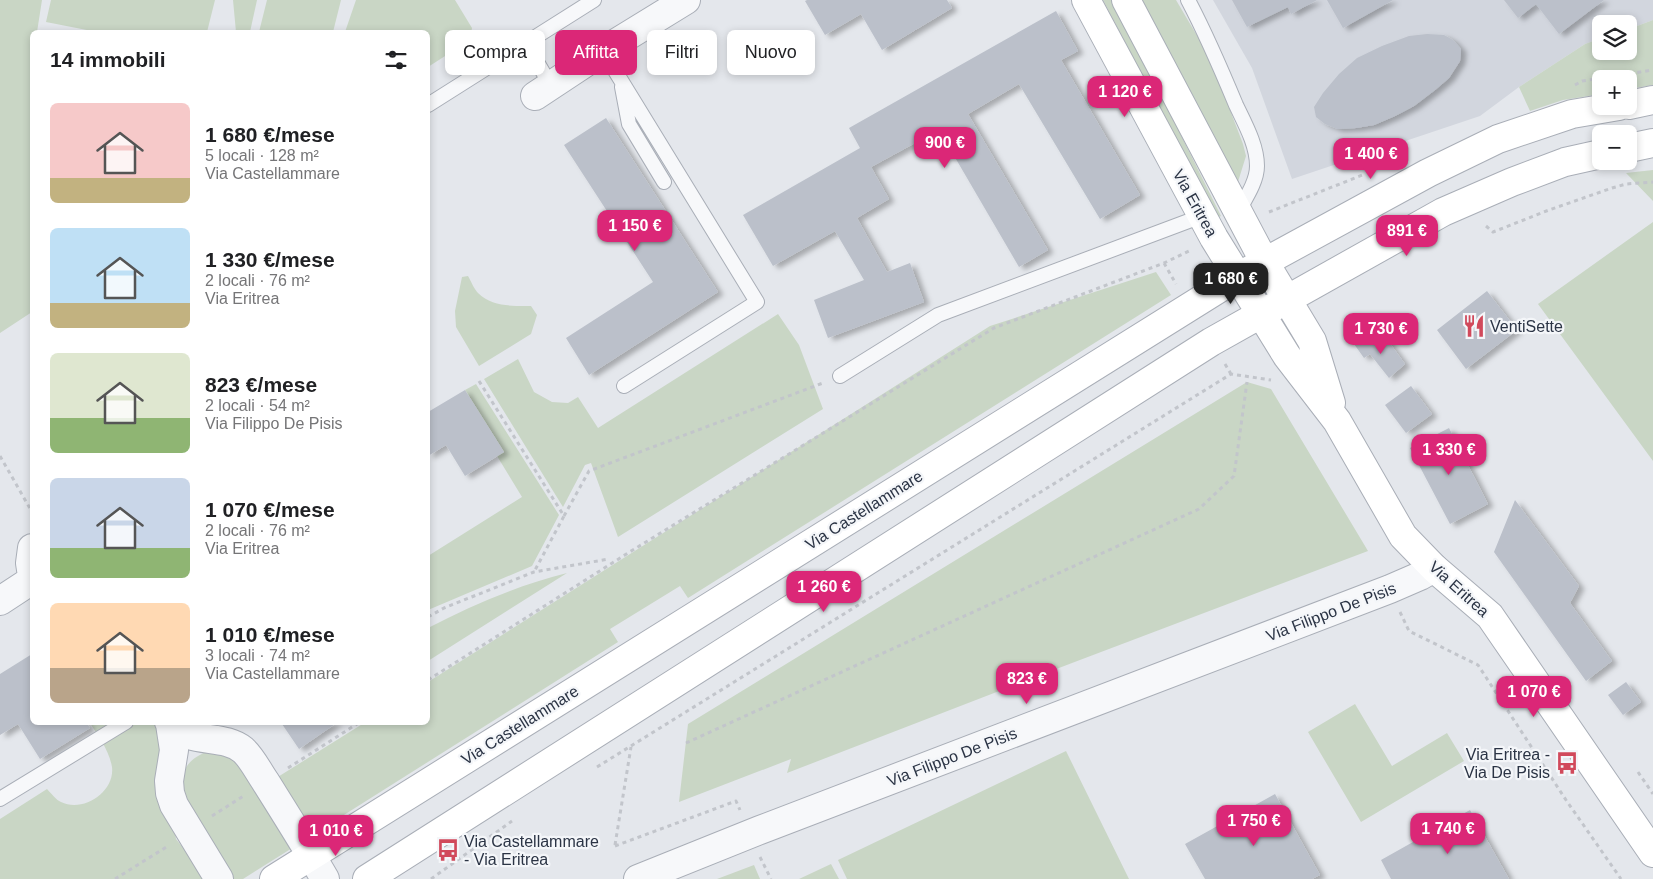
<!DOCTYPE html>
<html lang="it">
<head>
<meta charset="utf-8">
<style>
  :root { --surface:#fff; --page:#f6f6f6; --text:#202124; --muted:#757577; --accent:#db2777 }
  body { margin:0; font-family:Arial,sans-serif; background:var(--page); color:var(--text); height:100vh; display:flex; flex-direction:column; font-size:19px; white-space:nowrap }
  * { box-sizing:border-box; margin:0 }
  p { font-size:16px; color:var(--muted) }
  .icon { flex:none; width:28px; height:28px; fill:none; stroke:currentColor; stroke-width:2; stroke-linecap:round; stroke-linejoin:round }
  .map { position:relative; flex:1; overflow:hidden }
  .sheet { position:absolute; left:30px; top:30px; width:400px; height:695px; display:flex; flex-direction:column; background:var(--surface); border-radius:8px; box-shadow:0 2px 8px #0003 }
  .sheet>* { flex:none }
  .guide { position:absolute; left:445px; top:30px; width:475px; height:45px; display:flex; gap:10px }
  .fabs { position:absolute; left:1592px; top:15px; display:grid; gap:10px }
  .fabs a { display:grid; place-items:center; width:45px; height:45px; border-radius:8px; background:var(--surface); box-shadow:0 2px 8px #0003; font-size:25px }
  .price { position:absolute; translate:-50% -42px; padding:0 11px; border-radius:10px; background:var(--accent); color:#fff; font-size:16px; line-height:32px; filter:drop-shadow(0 1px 2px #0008) }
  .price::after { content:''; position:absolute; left:50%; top:30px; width:15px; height:11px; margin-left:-8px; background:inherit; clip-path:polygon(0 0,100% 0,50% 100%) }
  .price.selected { background:#222; color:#fff }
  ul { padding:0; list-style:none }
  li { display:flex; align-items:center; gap:15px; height:125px; padding:0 20px }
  li span { display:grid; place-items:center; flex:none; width:140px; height:100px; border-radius:8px; color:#555 }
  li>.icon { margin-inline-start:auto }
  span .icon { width:60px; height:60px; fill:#fffc; stroke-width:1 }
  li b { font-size:21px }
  h2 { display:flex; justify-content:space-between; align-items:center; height:60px; padding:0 20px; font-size:21px }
  .pill { padding:0 18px; border-radius:8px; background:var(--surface); box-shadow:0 2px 8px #0003; font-size:18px; line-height:45px }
  .pill.selected { background:var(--accent); color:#fff }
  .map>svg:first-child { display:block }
</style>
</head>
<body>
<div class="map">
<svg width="1653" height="879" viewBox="0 0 1653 879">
  <defs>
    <filter id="shadow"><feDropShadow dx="5.5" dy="3" stdDeviation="2.5" flood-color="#0004"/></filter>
  </defs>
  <rect width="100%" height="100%" fill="#e4e7ec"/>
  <path fill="#d2d6de" d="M1213 0H1653V20L1629 29V24H1601V38L1585 44 1519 87 1480 116 1292 179 1252 68Z"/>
  <path fill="#c9d6c5" d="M0 0H42L37 32H32V312L0 333Z
    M51 0H215L207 32H97L46 22Z
    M233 0H257L250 32H236Z
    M267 0H341L333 32H259Z
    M356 0H455L472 28 470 40 428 67V32H345Z
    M1103 0H1114L1221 216 1217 218Z
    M1134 0H1176L1199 39 1220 84 1243 144 1246 156 1237 185Z
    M1653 20V85L1629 89V79H1601V94L1563 100 1530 111 1519 87 1585 44 1601 38V51H1629V29Z
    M1653 170V201L1626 173Z
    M1653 222V461L1538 304Z
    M1156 272 1171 295 688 598 680 586 610 629 618 642 309 837 273 780 364 723 428 722V682L990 326Z
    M468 276C471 281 474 289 478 293 492 307 513 306 531 306L537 315 531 334 479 366 456 327 455 311 462 277Z
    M778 314 799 345 823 409 618 537 591 463 585 465 563 507 484 379 518 359 534 392 552 402 568 403 578 397 598 428Z
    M1247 382 1271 389 1368 551 1072 663 787 773 791 759 679 802 688 724Z
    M476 384 559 515 532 566 428 610V556L522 497 497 456 504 452 465 390Z
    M567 573 428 661V628C472 605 519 585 567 573Z
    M1355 704 1392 766 1447 733 1464 761 1361 822 1308 732Z
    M90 723H154L162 740 176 839 208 879H0V819L47 789C51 793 56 800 61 802 83 813 115 792 112 767 109 750 99 737 90 723Z
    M208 751 239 760 297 845 243 879H230L178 787C184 767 189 759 208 751Z
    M1066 751 1129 879H847L838 860Z
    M831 864 839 879H799Z
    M754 865 760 879H717Z"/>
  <path fill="#bbc0ca" filter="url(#shadow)" d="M807 0H947L952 8 882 50 861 14 825 35 805 1Z
    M1232 0H1317L1291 14 1288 7 1247 27Z
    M1327 0H1393L1343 28Z
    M1504 0H1604L1559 34 1536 4 1518 18Z
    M1056 11 1078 51 1061 60 1140 195 1100 219 1019 84 968 114 1048 250 1019 267 939 130 871 167 889 199 857 218 887 272 910 263 924 302 828 338 814 300 864 280 835 231 773 266 743 215 860 148 849 128Z
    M1427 34 1444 35 1453 40 1461 49 1460 61 1449 78 1435 90 1414 106 1395 116 1374 125 1356 128 1338 129 1325 124 1316 117 1314 107 1323 93 1339 74 1357 58 1382 46 1409 36Z
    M606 118 718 292 589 375 566 338 653 282 564 145Z
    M1487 291 1517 330 1466 369 1437 330Z
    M1366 335 1375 347 1386 338 1405 364 1389 378 1370 354 1364 358 1354 344Z
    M1411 386 1432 414 1406 433 1385 405Z
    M465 390 504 452 465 476 446 445 428 456V412Z
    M1449 428 1488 504 1450 524 1410 448Z
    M1515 500 1579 586 1570 603 1612 661 1586 681 1494 552Z
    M32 654V722H86L90 728 40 759 18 724 0 735V674Z
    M1626 682 1641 702 1623 715 1608 695Z
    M284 722H338L299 749 282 724Z
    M1275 794 1320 875 1312 879H1205L1185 844Z
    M1470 810 1509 879H1391L1381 860Z"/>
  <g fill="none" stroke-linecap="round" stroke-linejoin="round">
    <defs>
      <path id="lane" d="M1188 0C1206 34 1221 69 1236 105 1245 124 1257 145 1257 166 1257 182 1245 199 1238 212
        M526 43 551 86
        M603 51 757 302 624 386
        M622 87 629 124 664 182
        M428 105 594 0
        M840 376 938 315 1202 216
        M0 799 126 722"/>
      <path id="street" d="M535 96 603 51 686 0
        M32 548 30 563 32 576
        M0 601 32 580
        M169 722C191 746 222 733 243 750 252 758 258 771 265 781 285 813 306 846 325 879
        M170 724 174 750 169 781 170 793 174 805 219 879
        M638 879 760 830 1390 589 1420 576 1434 568"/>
      <path id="secondary" d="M1086 0 1214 238 1287 356 1337 421 1403 536 1434 568 1490 616 1653 853
        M1126 0 1265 263 1312 341 1331 403
        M1629 105 1653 100
        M1629 148 1653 143
        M274 879 1239 276 1428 173 1498 139 1572 114 1619 106
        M367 879 1211 342 1443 212 1512 182 1565 162 1601 154"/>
    </defs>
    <use href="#lane" stroke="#a9aeb7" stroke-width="16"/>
    <use href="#street" stroke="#a9aeb7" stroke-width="30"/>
    <use href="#secondary" stroke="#a9aeb7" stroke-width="30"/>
    <path stroke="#c2c5cb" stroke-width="3" stroke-dasharray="4 4" stroke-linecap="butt" d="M1575 85 1582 81 1653 70
      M1269 212 1365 174
      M1486 226 1493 232 1549 210 1612 188 1626 184 1653 182
      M1164 263 1176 284
      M1225 364 1231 374
      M479 381 564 516 534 572
      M0 456 32 512
      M564 516 589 471 823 383
      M1400 612 1409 631 1478 665 1566 800 1621 879
      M428 617 444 608 534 572 609 559
      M428 680 628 553 994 328 1164 263 1191 250
      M686 743 1199 509 1234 476 1247 382
      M597 767 1231 374 1271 380
      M288 768 360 722
      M1638 772 1653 794
      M212 816 245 795
      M615 845 631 747
      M615 846 736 801 740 810
      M760 857 771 879
      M115 879 168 846
      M431 879 512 821"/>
    <use href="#lane" stroke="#f7f8fa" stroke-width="14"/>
    <use href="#street" stroke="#f7f8fa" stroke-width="28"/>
    <use href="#secondary" stroke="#fff" stroke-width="28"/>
  </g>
  <defs>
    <symbol id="restaurant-bare" viewBox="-9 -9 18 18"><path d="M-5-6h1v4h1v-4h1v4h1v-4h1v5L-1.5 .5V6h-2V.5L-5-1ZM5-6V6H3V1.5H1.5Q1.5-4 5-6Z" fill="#d1495b" stroke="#f4f6f9" stroke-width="2.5" paint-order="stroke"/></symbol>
    <symbol id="bus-bare" viewBox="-9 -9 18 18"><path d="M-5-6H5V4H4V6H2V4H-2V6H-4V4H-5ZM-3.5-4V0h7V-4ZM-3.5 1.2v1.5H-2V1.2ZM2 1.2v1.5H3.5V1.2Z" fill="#d1495b" stroke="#f4f6f9" stroke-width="2.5" paint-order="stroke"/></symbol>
  </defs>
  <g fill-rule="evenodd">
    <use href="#restaurant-bare" x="1458" y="310" width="32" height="32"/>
    <use href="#bus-bare" x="1551" y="747" width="32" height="32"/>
    <use href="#bus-bare" x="432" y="834" width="32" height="32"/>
  </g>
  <g text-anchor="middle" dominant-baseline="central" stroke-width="4.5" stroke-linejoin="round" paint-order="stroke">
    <g font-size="16" fill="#2b3445" stroke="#f4f6f9">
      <text transform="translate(1195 203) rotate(61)">Via Eritrea</text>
      <text transform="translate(864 510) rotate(-32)">Via Castellammare</text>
      <text transform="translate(1459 589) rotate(42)">Via Eritrea</text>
      <text transform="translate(1331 612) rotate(-21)">Via Filippo De Pisis</text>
      <text transform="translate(520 725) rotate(-32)">Via Castellammare</text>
      <text transform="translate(952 757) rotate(-21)">Via Filippo De Pisis</text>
    </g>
    <g font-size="16" fill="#2b3445" stroke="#f4f6f9" text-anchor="start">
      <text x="1490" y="326">VentiSette</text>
      <text x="1550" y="754" text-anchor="end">Via Eritrea -<tspan x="1550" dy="18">Via De Pisis</tspan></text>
      <text x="464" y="841">Via Castellammare<tspan x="464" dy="18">- Via Eritrea</tspan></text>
    </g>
  </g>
</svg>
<div class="fabs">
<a><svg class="icon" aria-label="layers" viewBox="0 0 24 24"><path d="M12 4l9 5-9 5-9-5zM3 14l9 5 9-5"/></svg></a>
<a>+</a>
<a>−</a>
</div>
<b class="price" style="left:1125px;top:118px">1 120 €</b>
<b class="price" style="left:945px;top:169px">900 €</b>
<b class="price" style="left:1371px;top:180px">1 400 €</b>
<b class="price" style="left:635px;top:252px">1 150 €</b>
<b class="price" style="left:1407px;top:257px">891 €</b>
<b class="price selected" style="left:1231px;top:305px">1 680 €</b>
<b class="price" style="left:1381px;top:355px">1 730 €</b>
<b class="price" style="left:1449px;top:476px">1 330 €</b>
<b class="price" style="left:824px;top:613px">1 260 €</b>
<b class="price" style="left:1027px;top:705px">823 €</b>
<b class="price" style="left:1534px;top:718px">1 070 €</b>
<b class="price" style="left:1254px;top:847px">1 750 €</b>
<b class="price" style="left:1448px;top:855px">1 740 €</b>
<b class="price" style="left:336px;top:857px">1 010 €</b>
<div class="guide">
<a class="pill">Compra</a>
<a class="pill selected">Affitta</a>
<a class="pill">Filtri</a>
<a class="pill">Nuovo</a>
</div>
<section class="sheet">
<h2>14 immobili<svg class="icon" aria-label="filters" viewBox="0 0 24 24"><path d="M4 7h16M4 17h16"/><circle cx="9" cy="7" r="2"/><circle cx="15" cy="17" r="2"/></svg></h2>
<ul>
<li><span style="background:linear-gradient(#f6c9c9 75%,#c2b280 0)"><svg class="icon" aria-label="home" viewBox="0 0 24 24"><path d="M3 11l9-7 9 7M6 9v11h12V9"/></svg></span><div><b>1 680 €/mese</b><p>5 locali · 128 m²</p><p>Via Castellammare</p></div></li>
<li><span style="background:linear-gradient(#bfe0f5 75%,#c2b280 0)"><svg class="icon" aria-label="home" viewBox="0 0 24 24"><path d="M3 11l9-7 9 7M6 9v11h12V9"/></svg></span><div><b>1 330 €/mese</b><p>2 locali · 76 m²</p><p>Via Eritrea</p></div></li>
<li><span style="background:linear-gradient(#dfe7d0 65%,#8fb573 0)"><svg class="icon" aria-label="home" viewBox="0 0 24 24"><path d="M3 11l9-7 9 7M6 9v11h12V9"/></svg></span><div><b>823 €/mese</b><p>2 locali · 54 m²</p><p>Via Filippo De Pisis</p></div></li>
<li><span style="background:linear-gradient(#c9d6e8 70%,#8fb573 0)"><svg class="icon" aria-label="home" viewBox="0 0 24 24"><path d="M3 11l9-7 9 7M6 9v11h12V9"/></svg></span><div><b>1 070 €/mese</b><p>2 locali · 76 m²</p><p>Via Eritrea</p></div></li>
<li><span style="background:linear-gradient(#ffd9b3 65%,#b9a48a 0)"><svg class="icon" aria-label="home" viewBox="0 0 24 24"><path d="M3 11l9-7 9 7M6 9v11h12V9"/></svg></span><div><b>1 010 €/mese</b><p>3 locali · 74 m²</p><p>Via Castellammare</p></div></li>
</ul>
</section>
</div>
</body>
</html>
